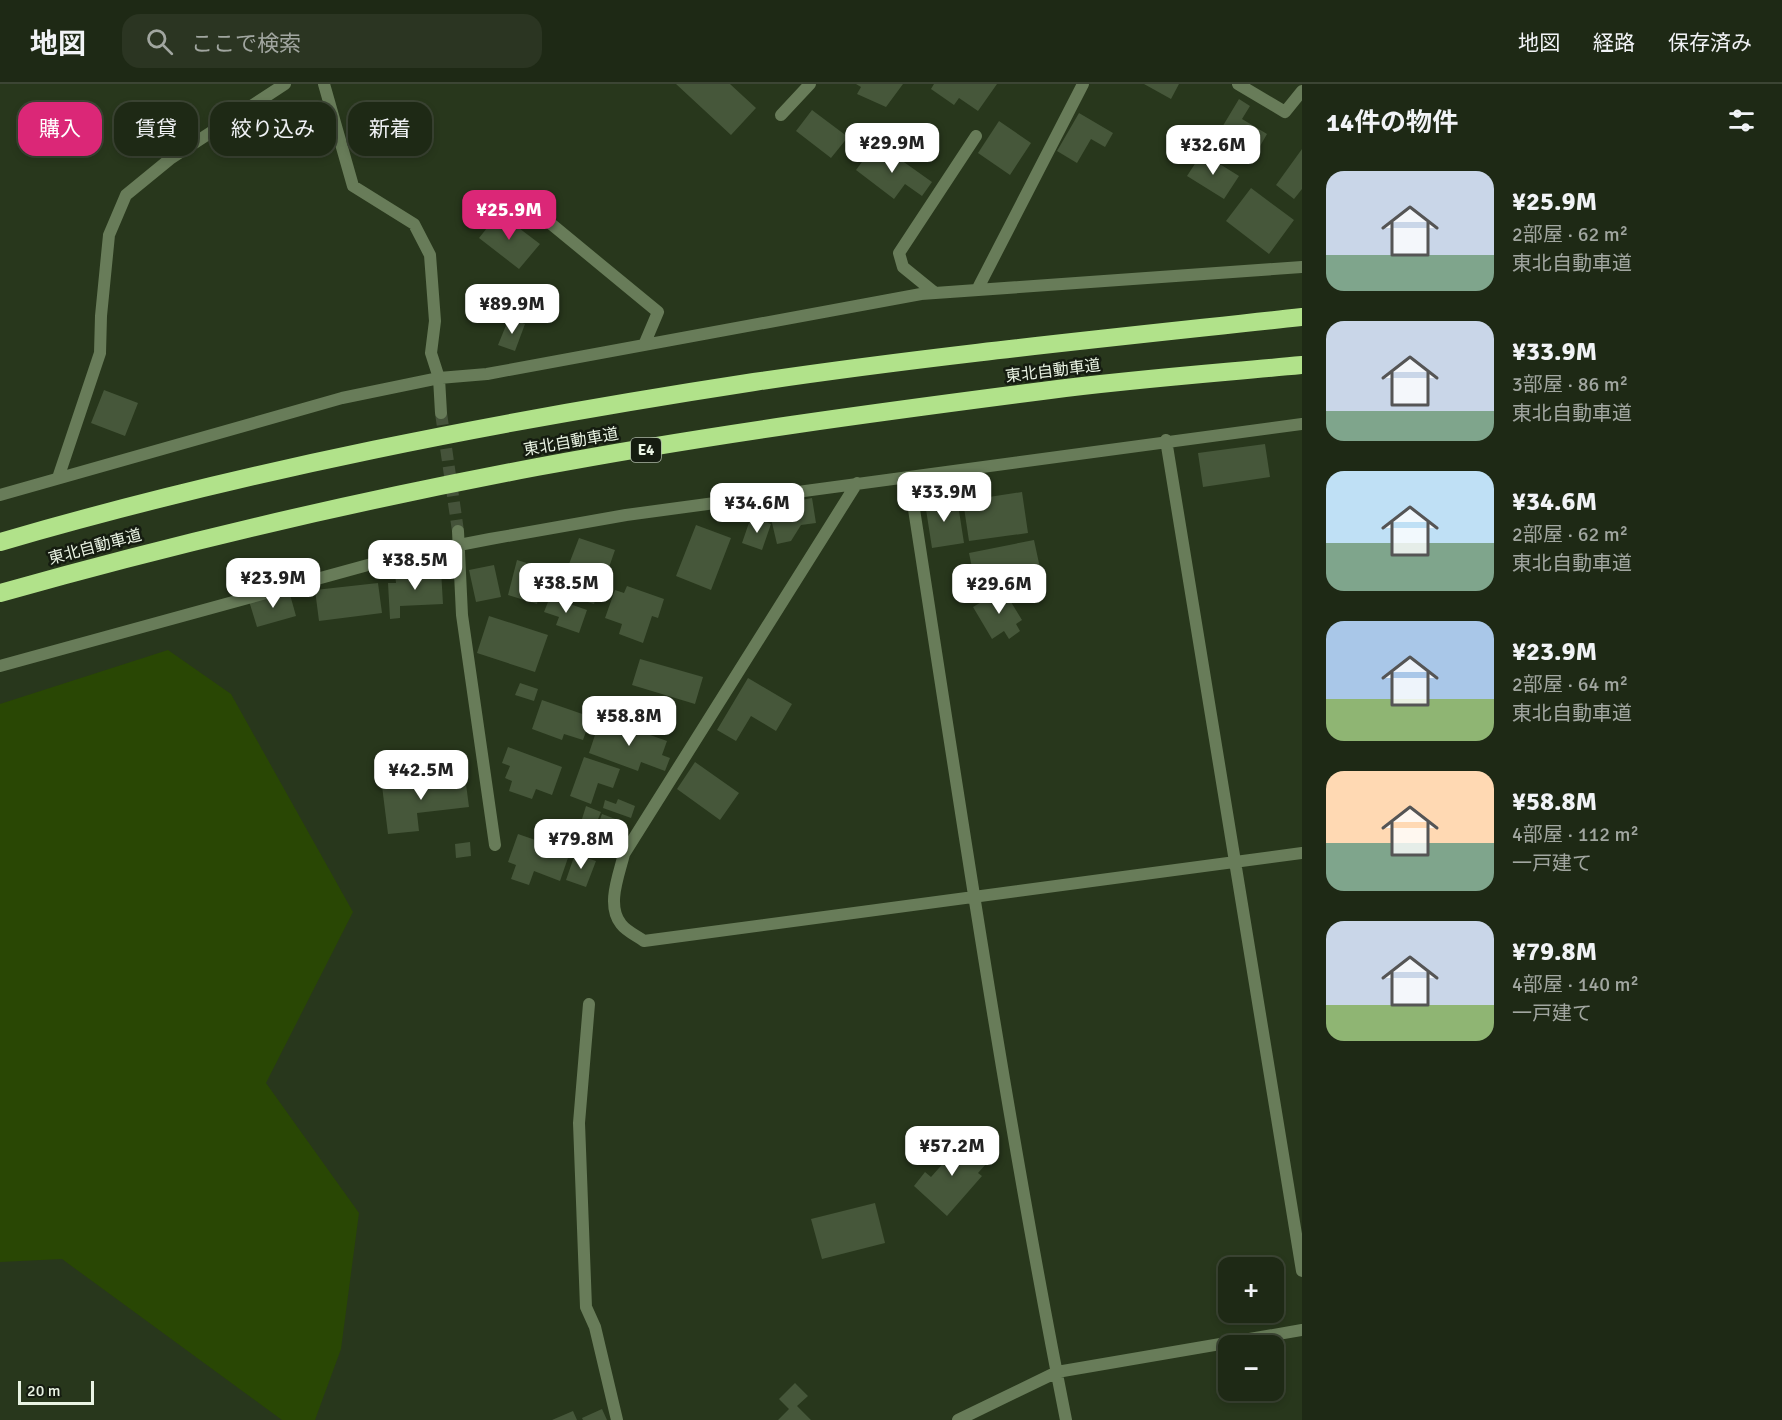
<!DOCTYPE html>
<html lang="ja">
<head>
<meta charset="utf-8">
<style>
  :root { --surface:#1e2915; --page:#2b3522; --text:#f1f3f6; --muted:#a1a6a0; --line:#3c4534; --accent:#db2777 }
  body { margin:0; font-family:Signika,"Noto Sans JP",sans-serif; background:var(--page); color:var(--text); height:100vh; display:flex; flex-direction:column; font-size:22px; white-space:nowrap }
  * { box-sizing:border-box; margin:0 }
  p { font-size:20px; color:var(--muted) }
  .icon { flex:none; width:33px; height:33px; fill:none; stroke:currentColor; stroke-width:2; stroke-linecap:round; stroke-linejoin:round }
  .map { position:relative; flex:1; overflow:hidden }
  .side { display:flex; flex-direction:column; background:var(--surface); width:480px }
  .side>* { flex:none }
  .hud { position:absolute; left:18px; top:18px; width:570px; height:54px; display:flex; gap:12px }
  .fabs { position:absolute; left:1218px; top:1173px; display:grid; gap:12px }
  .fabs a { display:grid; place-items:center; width:66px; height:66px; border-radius:12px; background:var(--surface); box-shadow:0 3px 9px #0003,0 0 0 2px var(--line); font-size:30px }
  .scale { position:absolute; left:18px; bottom:15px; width:76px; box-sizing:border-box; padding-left:6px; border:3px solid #e9f3e3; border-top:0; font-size:16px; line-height:21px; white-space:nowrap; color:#e9f3e3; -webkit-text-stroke:4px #151c10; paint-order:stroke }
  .price { position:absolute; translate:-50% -51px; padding:0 14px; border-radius:12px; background:#fff; color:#222; font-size:20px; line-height:39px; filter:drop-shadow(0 2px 3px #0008) }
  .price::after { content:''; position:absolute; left:50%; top:36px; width:18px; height:14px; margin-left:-9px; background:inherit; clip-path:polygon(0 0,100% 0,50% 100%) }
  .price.selected { background:var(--accent); color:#fff }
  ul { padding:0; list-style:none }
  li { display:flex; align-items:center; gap:18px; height:150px; padding:0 24px }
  li span { display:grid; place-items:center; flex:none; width:168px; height:120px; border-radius:18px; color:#555 }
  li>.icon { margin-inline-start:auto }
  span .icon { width:72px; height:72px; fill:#fffc; stroke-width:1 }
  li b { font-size:26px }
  h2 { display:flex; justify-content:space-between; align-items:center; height:72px; padding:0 24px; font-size:26px }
  .tag { padding:0 21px; border-radius:18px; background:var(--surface); box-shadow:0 3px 9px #0003,0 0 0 2px var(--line); font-size:21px; line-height:54px }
  .tag.selected { background:var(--accent); color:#fff }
  header { display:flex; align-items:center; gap:36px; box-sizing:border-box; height:84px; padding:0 30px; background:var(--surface); border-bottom:2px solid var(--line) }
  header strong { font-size:28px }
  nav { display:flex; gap:33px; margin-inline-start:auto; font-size:21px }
  .search { width:420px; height:54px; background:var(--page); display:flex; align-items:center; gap:15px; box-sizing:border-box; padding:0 21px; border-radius:18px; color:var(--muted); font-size:22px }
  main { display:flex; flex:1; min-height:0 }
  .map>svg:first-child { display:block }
</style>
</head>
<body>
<header>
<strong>地図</strong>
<div class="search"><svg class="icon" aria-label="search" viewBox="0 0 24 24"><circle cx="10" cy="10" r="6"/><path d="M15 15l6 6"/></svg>ここで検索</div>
<nav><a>地図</a><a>経路</a><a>保存済み</a></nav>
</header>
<main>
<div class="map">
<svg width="1302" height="1336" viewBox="0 0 1302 1336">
  <rect width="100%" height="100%" fill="#28371c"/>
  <path fill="#294704" d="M168 566 231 610 353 828 266 999 359 1129 341 1265 315 1336H282L62 1175 0 1178V620Z"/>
  <path fill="#46573a" d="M676 0H730L756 24 731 51Z
    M856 0H903L886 23 857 10 861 3Z
    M934 0H997L978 27 959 14 954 21 931 5Z
    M1144 0H1179L1171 15Z
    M1239 15 1250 22 1242 35 1267 50 1252 76 1215 55Z
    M812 26 848 53 831 74 796 47Z
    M1079 29 1113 49 1105 63 1091 55 1077 79 1057 67Z
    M999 37 1031 59 1010 91 978 69Z
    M873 63 890 76 894 71 932 98 922 112 905 100 894 115 856 86Z
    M1302 65V105L1294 115 1276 101Z
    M1202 69 1239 92 1224 115 1187 92Z
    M1251 104 1294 136 1269 170 1226 137Z
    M499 129 540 160 519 185 479 154Z
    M509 234 525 240 515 267 498 261Z
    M104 306 138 319 125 352 91 339Z
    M1265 360 1270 393 1203 403 1198 369Z
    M1022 408 1028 449 969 457 963 417Z
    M812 414 816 439 801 441 791 457 777 460 768 422Z
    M957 414 964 459 932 464 925 419Z
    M751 433 771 440 762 466 742 459Z
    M696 441 731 454 711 506 676 492Z
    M579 454 615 466 606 492 569 480Z
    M1034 456 1046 512 1025 516 1020 493 976 503 969 469Z
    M517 476 546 485 537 520 508 511Z
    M494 481 501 513 476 518 469 486Z
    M441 486 443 520 400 522V534L390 535 388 499H396L395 489Z
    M565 486 601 498 594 520 557 508Z
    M378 499 382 529 319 537 315 506Z
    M627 502 664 515 658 534 652 532 643 559 619 550 622 540 605 534 615 506 624 509Z
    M1003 505 1022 536 1016 540 1020 547 1009 555 1004 547 992 555 973 523Z
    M289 507 296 532 257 543 249 517Z
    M550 513 587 526 579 549 556 541 559 533 544 528Z
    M489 532 548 551 535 588 477 569Z
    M640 575 703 593 695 620 632 601Z
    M748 594 792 620 776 647 751 632 736 657 717 646Z
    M520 599 538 605 534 617 515 611Z
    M542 616 591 633 583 656 564 650 562 656 532 645Z
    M611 637 667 657 662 671 670 674 665 687 641 678 638 687 589 669 597 645 607 648Z
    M508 663 562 683 552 711 536 705 532 715 509 707 512 697 505 694 510 682 502 679Z
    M584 673 620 685 613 704 598 699 591 720 570 712Z
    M695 678 739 709 720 736 677 705Z
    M465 692 469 723 417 729 419 747 388 750 382 702Z
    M618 715 635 722 631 734 603 724 605 716 616 720Z
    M586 722 601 728 596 740 582 735Z
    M602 730 626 739 618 761 594 752Z
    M518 750 570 768 560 797 534 787 529 801 511 795 516 781 508 778Z
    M470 758 471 772 456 774 455 760Z
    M575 770 596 777 586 803 566 796Z
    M950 1056 958 1063 965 1056 973 1063 971 1066 986 1080 978 1089 982 1092 947 1132 914 1102 925 1088 931 1093 947 1075 939 1068Z
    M875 1119 885 1159 822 1175 811 1135Z
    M795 1299 808 1312 797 1322 811 1336H778L789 1325 779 1315Z
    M602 1325 607 1336H583L582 1334Z
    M573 1327 577 1336H552Z"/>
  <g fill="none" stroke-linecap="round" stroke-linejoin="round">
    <path stroke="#45533a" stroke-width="12" stroke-dasharray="12 6" stroke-linecap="butt" d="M441 329 458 447"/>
    <path stroke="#687c59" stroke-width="12" d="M324 0 353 102 414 140 430 171 435 237 431 269 439 294 441 329
      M1238 0 1285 28 1302 7
      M781 31 810 0
      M533 125 658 228 644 261
      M977 206 1083 0
      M935 209 903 183 899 169 976 52
      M1166 356 1302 1187
      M909 393C958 708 1004 1023 1066 1336
      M58 394 100 269 101 232 109 151 126 111 170 75 285 0
      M857 399 624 770C619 791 606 821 621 840 626 847 637 852 644 857L1302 769
      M0 411 342 314 439 294 487 290 921 210 1302 183
      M458 447 462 531 495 761
      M0 582 397 473 490 455 626 431 1302 340
      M589 920 579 1039 586 1223 595 1243 617 1336
      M958 1336 1057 1288 1302 1246"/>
    <path stroke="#b1e28a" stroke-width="18" d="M0 458C247 386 500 337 754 298 936 271 1119 253 1302 233
      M0 509C177 459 357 417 537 383 707 351 879 328 1050 306 1134 295 1218 289 1302 281"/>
  </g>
  <g text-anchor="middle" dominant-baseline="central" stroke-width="5" stroke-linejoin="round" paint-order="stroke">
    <rect fill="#151c10" stroke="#a9b2a4" stroke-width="1.5" x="631" y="354" width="30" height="24" rx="4.5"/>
    <g font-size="15" font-weight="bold" fill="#e9f3e3">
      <text x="646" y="366">E4</text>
    </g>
    <g font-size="16" fill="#e9f3e3" stroke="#151c10">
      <text transform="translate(1053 287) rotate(-7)">東北自動車道</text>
      <text transform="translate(571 358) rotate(-10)">東北自動車道</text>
      <text transform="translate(95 463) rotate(-15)">東北自動車道</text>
    </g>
  </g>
</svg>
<div class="fabs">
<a>+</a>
<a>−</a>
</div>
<div class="scale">20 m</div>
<b class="price" style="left:892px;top:90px">¥29.9M</b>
<b class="price" style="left:1213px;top:92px">¥32.6M</b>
<b class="price selected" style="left:509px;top:157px">¥25.9M</b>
<b class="price" style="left:512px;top:251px">¥89.9M</b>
<b class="price" style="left:944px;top:439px">¥33.9M</b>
<b class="price" style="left:757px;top:450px">¥34.6M</b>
<b class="price" style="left:415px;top:507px">¥38.5M</b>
<b class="price" style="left:273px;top:525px">¥23.9M</b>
<b class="price" style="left:566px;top:530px">¥38.5M</b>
<b class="price" style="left:999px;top:531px">¥29.6M</b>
<b class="price" style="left:629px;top:663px">¥58.8M</b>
<b class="price" style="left:421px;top:717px">¥42.5M</b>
<b class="price" style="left:581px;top:786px">¥79.8M</b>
<b class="price" style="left:952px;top:1093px">¥57.2M</b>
<div class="hud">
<a class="tag selected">購入</a>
<a class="tag">賃貸</a>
<a class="tag">絞り込み</a>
<a class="tag">新着</a>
</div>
</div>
<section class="side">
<h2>14件の物件<svg class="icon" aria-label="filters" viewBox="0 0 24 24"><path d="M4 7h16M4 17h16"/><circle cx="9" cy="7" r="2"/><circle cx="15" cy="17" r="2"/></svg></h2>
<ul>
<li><span style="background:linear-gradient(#c9d6e8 70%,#7fa58c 0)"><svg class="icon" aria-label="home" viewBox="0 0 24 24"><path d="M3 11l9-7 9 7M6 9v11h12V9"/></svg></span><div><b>¥25.9M</b><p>2部屋 · 62 m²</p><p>東北自動車道</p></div></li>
<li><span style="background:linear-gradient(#c9d6e8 75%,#7fa58c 0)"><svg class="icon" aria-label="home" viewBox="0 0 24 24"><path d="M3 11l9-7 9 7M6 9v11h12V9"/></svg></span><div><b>¥33.9M</b><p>3部屋 · 86 m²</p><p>東北自動車道</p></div></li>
<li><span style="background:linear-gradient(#bfe0f5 60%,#7fa58c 0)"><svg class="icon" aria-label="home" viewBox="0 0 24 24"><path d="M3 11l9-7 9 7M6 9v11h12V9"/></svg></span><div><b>¥34.6M</b><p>2部屋 · 62 m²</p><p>東北自動車道</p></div></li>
<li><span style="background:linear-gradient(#a9c7e8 65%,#8fb573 0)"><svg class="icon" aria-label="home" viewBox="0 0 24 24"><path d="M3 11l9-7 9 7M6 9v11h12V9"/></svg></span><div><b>¥23.9M</b><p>2部屋 · 64 m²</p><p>東北自動車道</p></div></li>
<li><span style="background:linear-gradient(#ffd9b3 60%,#7fa58c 0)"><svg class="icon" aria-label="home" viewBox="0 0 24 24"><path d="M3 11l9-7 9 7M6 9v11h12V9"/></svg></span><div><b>¥58.8M</b><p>4部屋 · 112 m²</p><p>一戸建て</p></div></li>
<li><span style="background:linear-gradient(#c9d6e8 70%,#8fb573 0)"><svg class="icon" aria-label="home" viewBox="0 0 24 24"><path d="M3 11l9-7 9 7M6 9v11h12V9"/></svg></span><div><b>¥79.8M</b><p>4部屋 · 140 m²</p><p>一戸建て</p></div></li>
</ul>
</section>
</main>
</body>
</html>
